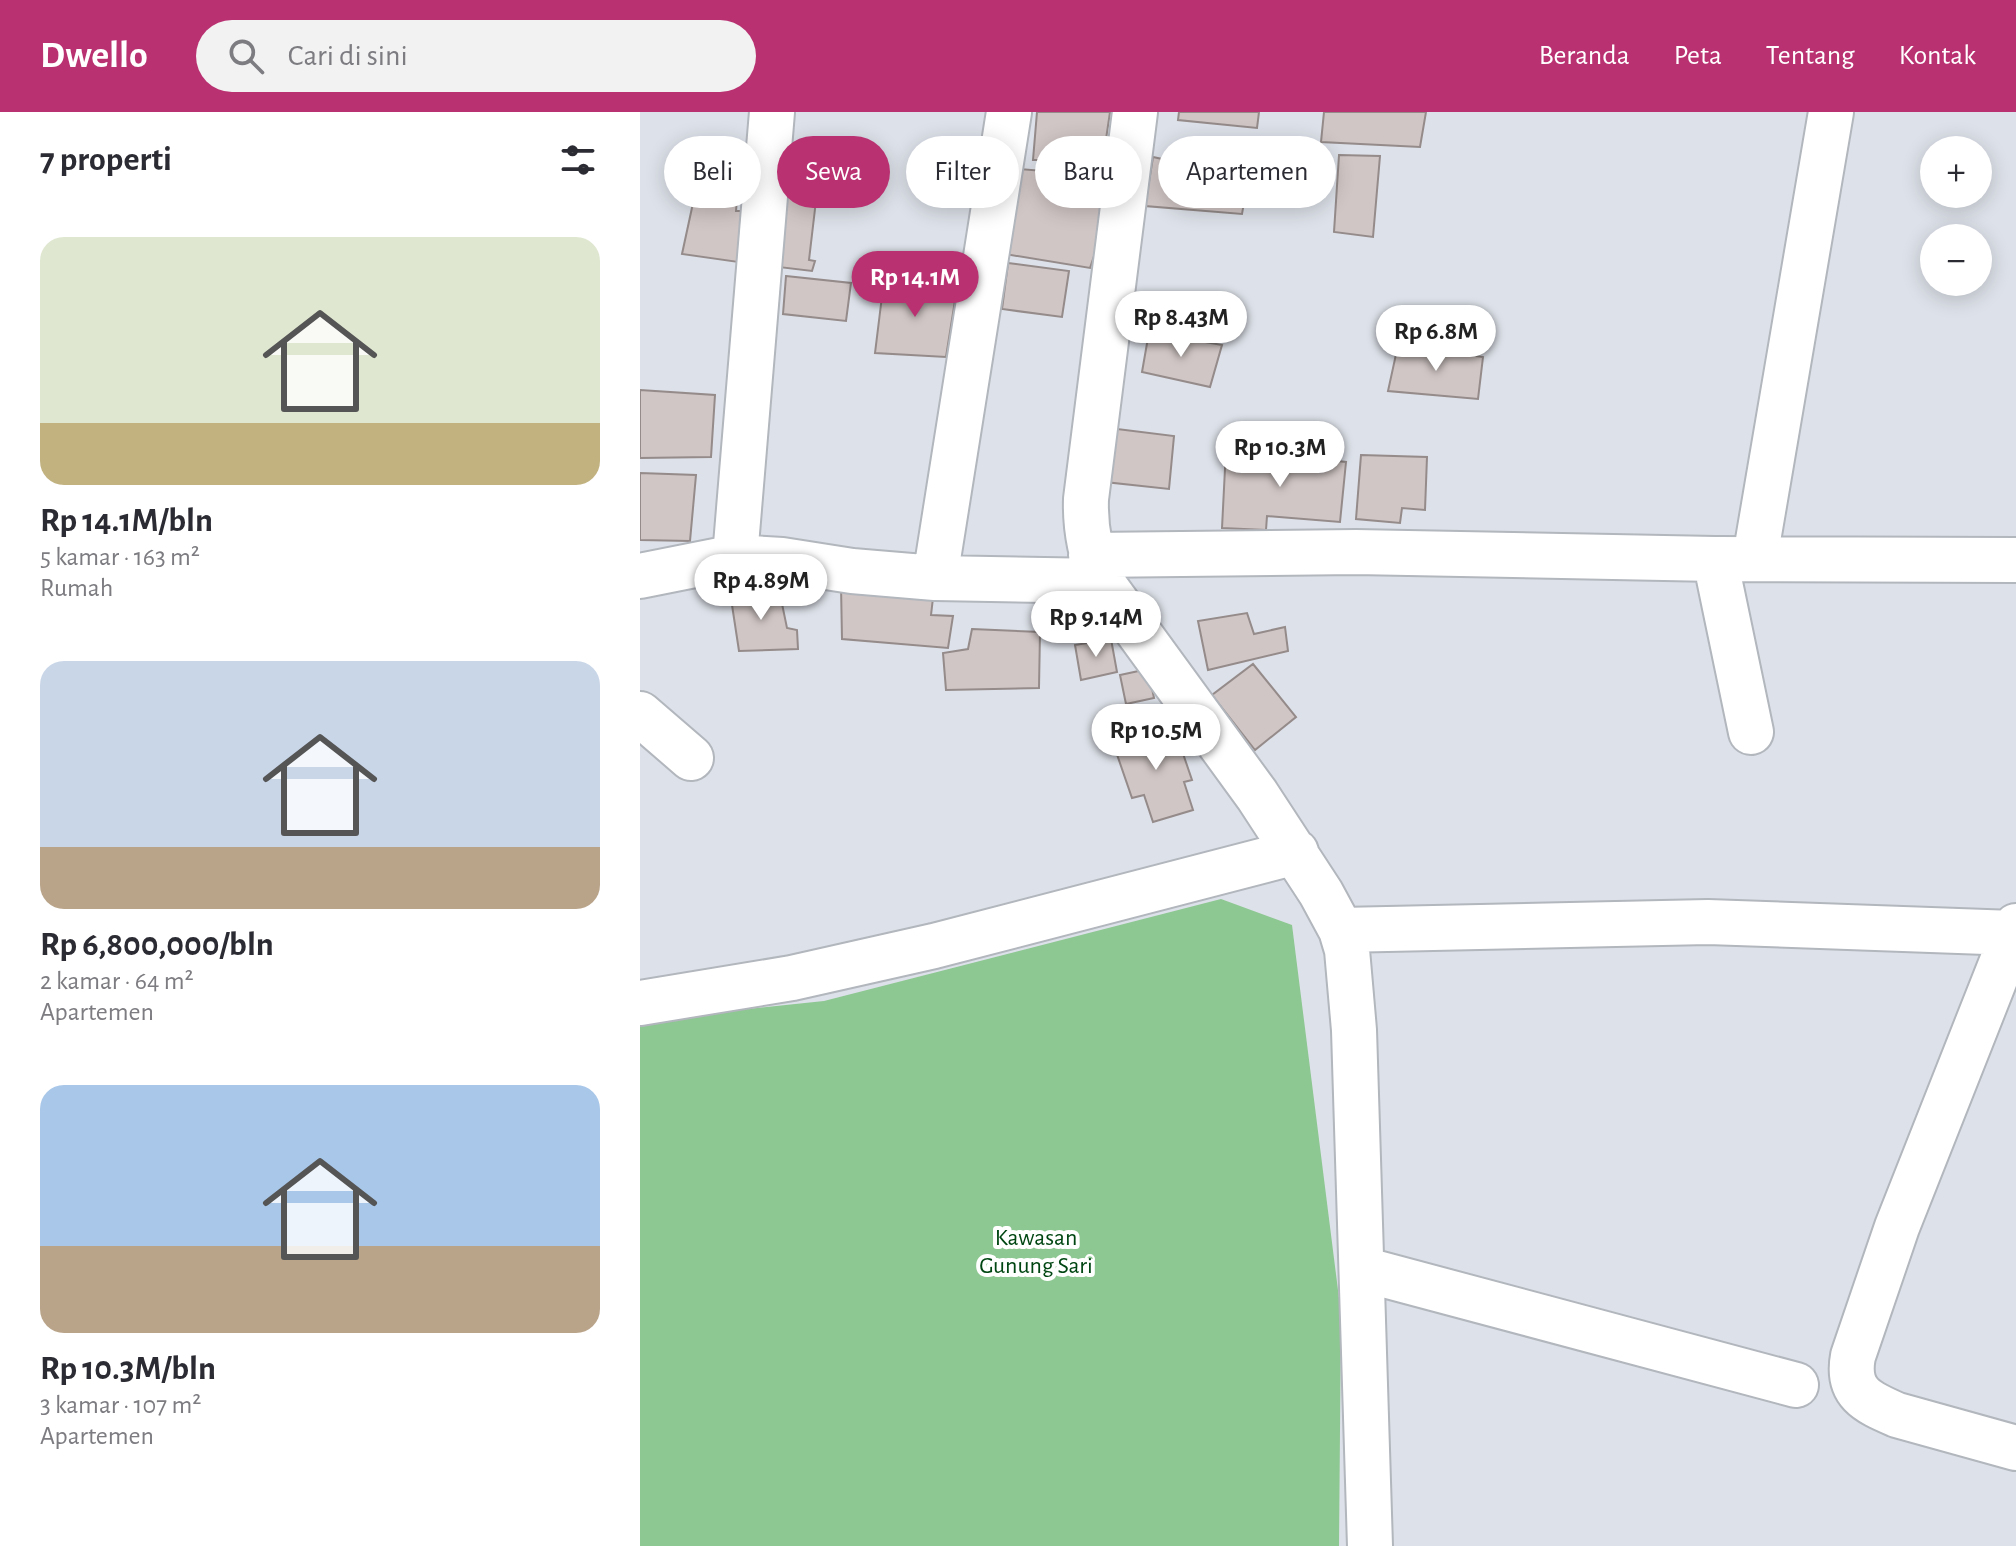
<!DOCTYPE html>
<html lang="id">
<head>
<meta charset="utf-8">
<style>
  :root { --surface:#fff; --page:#f2f2f3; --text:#2b2b33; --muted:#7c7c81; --accent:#b93171 }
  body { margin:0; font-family:"Alegreya Sans",sans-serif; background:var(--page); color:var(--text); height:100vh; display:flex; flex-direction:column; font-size:30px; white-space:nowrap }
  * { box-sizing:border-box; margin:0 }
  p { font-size:26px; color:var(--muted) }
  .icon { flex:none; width:44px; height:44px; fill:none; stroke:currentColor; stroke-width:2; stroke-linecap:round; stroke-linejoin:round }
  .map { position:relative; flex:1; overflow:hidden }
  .side { display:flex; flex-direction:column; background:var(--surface); width:640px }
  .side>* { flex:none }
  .guide { position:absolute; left:24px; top:24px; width:760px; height:72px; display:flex; gap:16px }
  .tools { position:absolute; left:1280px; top:24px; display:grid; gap:16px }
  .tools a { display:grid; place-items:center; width:72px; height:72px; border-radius:50%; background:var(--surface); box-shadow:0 4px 20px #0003; font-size:40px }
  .price { position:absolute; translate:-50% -68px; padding:0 18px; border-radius:28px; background:#fff; color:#222; font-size:26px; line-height:52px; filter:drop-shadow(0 2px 4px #0008) }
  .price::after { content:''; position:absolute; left:50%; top:48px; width:24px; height:18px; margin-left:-12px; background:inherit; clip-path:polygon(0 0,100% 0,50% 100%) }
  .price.selected { background:var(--accent); color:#fff }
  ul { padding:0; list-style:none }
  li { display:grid; align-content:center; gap:16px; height:424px; padding:0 40px }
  li span { display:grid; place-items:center; height:248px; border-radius:24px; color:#555 }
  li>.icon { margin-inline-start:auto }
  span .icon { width:144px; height:144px; fill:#fffc; stroke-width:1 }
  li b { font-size:34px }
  h2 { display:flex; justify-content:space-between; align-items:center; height:96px; padding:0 40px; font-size:34px }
  .pill { padding:0 28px; border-radius:36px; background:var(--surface); box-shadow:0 4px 20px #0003; font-size:28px; line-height:72px }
  .pill.selected { background:var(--accent); color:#fff }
  header { display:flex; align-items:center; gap:48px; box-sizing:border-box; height:112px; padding:0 40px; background:var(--accent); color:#fff }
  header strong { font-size:38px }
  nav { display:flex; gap:44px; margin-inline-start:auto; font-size:28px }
  .search { width:560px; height:72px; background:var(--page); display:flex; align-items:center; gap:20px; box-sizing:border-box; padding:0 28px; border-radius:44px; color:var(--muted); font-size:30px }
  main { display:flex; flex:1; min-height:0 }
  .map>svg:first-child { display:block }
</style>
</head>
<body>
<header>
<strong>Dwello</strong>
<div class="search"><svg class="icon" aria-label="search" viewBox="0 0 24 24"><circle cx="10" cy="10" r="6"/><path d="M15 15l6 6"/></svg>Cari di sini</div>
<nav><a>Beranda</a><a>Peta</a><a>Tentang</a><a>Kontak</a></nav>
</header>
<main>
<section class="side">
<h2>7 properti<svg class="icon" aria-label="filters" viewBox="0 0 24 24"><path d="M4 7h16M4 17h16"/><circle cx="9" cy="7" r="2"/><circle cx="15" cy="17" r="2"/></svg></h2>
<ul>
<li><span style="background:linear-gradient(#dfe7d0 75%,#c2b280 0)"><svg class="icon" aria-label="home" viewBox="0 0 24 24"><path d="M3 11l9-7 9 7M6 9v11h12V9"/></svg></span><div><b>Rp 14.1M/bln</b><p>5 kamar · 163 m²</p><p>Rumah</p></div></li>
<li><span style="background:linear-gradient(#c9d6e8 75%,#b9a48a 0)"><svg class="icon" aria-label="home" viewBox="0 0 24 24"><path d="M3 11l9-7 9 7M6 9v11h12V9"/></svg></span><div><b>Rp 6,800,000/bln</b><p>2 kamar · 64 m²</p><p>Apartemen</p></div></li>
<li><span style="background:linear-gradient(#a9c7e8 65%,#b9a48a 0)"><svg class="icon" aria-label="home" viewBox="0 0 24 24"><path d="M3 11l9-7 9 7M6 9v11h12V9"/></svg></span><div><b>Rp 10.3M/bln</b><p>3 kamar · 107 m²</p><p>Apartemen</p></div></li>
</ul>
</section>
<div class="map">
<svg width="1376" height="1434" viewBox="0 0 1376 1434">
  <rect width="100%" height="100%" fill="#dde1e9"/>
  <path fill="#8dc791" d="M581 787 652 813 701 1202 699 1434H0V908L184 889Z"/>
  <path fill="#d0c6c5" stroke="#948b8a" stroke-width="2" d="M397 0H470L465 34 422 28 420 48H393Z
    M539 0H619L617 16 538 8Z
    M684 0H786L780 35 681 30Z
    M548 41 611 51 602 102 505 94 513 45 545 52Z
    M699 43 740 44 733 125 694 120Z
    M405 49 462 58 464 67 478 73 450 156 365 142 380 57 403 59Z
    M58 68 98 75 96 99H109L98 150 42 142Z
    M140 76 177 80 169 148 175 149 172 159 130 154Z
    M368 151 429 159 422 205 362 197Z
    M146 164 211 171 206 209 143 202Z
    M244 168 317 176 306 245 235 241Z
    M509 220 582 233 570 275 502 260Z
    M758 233 843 245 838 287 748 279Z
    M0 278 75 283 71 345 0 346Z
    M469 316 534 324 529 377 465 370Z
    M586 337 706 350 700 410 627 404 626 418 582 416Z
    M721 343 787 345 785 398 762 396 760 411 716 407Z
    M0 361 56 363 50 429 0 428Z
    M125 472 127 486 141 487 147 516 157 518 158 537 99 539 90 480Z
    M201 474 293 486 291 503 313 504 308 536 202 527Z
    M607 501 614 522 645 515 648 539 568 558 558 509Z
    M332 517 400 520 399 576 306 578 303 541 328 537Z
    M471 527 477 560 441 568 435 533Z
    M613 552 656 605 615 638 572 583Z
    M508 557 514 586 486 592 480 563Z
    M535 618 552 668 544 670 553 698 513 710 504 683 492 686 472 628 495 619 503 628Z"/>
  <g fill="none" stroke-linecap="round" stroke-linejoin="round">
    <defs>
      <path id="minor" d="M495 0 446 387C445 416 450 442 461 469L617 683 681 781 701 818 707 838 714 918 730 1434
        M451 443 716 440 1075 447 1376 448
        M95 445 132 0
        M1115 446 1191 0
        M1075 447 1111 620
        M0 464 95 445 142 448 212 459 295 466 461 469
        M295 466 369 0
        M0 602 51 646
        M1376 814 1257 1115 1213 1244C1206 1281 1227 1290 1257 1303L1376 1336
        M701 818 1068 810 1374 821
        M0 891 152 866 294 834 656 740
        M722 1157 1156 1273"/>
    </defs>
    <use href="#minor" stroke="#b2b6bd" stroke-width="48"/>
    <use href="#minor" stroke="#fff" stroke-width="44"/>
  </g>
  <g text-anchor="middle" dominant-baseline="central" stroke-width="8" stroke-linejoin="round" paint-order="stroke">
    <g font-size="24" fill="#004612" stroke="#fff">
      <text x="396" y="1126">Kawasan<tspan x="396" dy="28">Gunung Sari</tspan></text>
    </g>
  </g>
</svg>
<div class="tools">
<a>+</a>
<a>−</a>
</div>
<b class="price selected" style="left:275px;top:207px">Rp 14.1M</b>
<b class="price" style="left:541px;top:247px">Rp 8.43M</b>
<b class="price" style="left:796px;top:261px">Rp 6.8M</b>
<b class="price" style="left:640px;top:377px">Rp 10.3M</b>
<b class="price" style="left:121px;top:510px">Rp 4.89M</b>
<b class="price" style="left:456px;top:547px">Rp 9.14M</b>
<b class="price" style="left:516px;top:660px">Rp 10.5M</b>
<div class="guide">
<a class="pill">Beli</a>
<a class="pill selected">Sewa</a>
<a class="pill">Filter</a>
<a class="pill">Baru</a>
<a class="pill">Apartemen</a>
</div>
</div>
</main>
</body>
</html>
